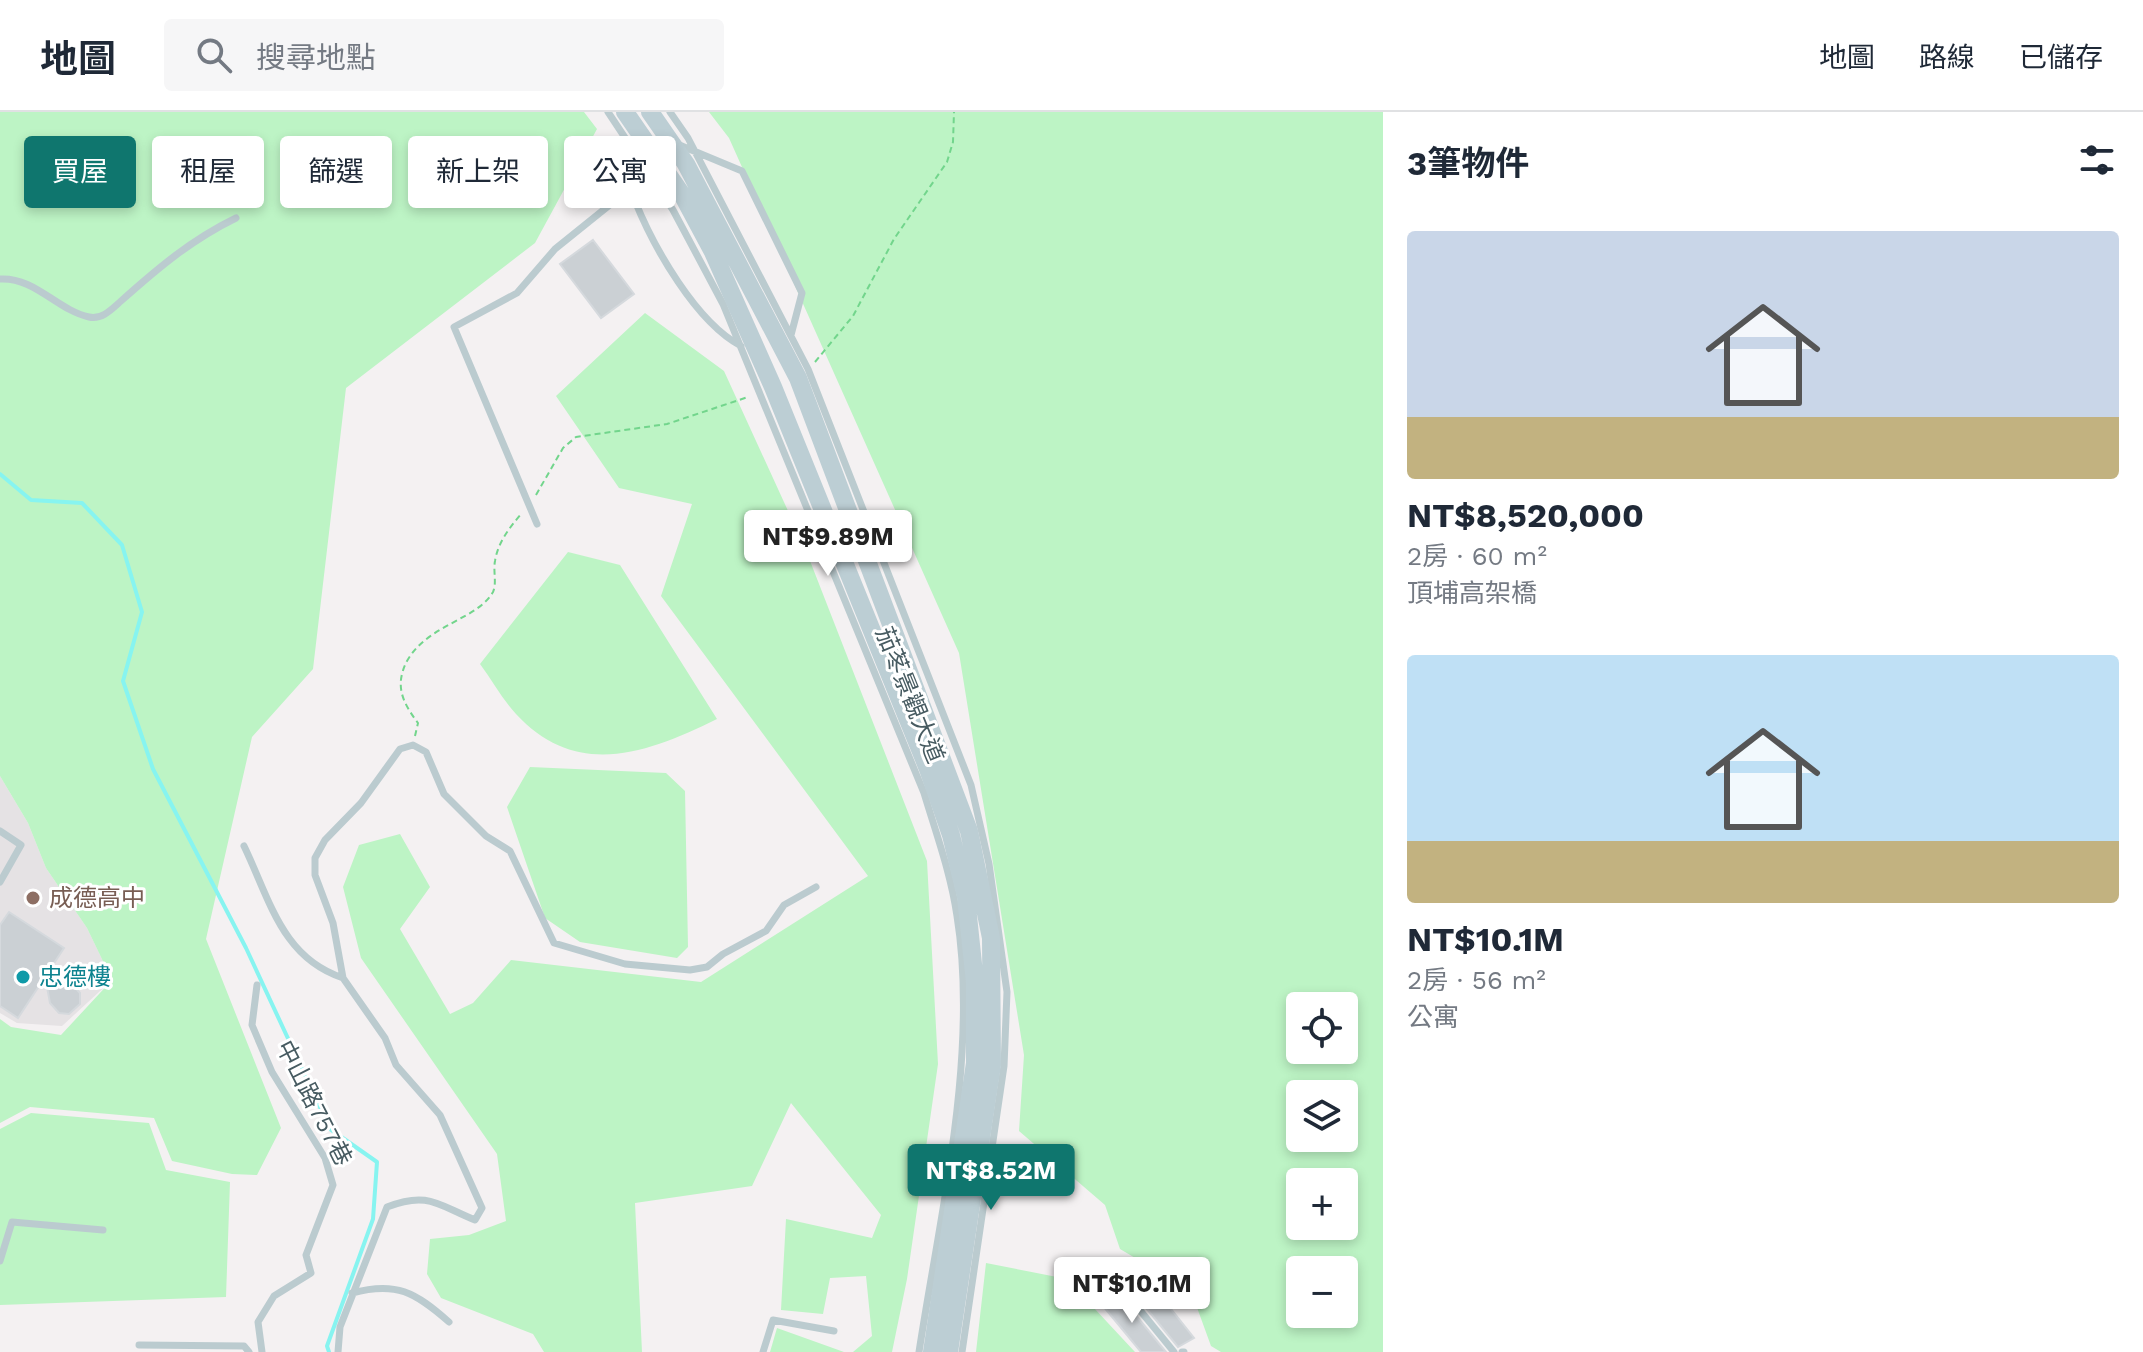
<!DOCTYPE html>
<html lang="zh-TW">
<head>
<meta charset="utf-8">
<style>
  :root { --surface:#fff; --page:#f6f6f7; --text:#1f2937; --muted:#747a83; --line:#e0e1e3; --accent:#0f766e }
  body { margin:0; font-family:"Work Sans","Noto Sans TC",sans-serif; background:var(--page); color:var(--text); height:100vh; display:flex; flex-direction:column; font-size:30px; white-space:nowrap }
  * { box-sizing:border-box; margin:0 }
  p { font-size:26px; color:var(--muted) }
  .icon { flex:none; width:44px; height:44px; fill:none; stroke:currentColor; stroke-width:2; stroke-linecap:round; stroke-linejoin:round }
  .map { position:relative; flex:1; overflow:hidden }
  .side { display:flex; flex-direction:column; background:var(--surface); width:760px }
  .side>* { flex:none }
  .banner { position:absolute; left:24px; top:24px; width:760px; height:72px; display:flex; gap:16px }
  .fabs { position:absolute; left:1286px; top:880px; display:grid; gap:16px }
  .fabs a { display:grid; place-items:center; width:72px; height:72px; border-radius:8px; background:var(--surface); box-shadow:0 4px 12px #0003; font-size:40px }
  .price { position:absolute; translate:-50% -68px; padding:0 18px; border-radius:8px; background:#fff; color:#222; font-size:26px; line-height:52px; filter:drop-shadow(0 2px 4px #0008) }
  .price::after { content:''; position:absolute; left:50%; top:48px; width:24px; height:18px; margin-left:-12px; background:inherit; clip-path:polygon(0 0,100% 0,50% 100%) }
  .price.active { background:var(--accent); color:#fff }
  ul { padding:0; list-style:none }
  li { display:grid; align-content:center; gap:16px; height:424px; padding:0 24px }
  li span { display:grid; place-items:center; height:248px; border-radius:8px; color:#555 }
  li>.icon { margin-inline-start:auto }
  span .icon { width:144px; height:144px; fill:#fffc; stroke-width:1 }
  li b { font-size:34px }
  h2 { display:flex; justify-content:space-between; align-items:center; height:96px; padding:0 24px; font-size:34px }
  .tag { padding:0 28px; border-radius:8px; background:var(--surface); box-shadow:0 4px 12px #0003; font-size:28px; line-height:72px }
  .tag.active { background:var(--accent); color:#fff }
  header { display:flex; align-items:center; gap:48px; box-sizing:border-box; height:112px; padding:0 40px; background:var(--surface); border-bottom:2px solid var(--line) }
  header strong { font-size:38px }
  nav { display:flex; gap:44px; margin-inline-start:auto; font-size:28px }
  .search { width:560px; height:72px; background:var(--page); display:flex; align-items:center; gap:20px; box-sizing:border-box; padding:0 28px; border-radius:8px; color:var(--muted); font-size:30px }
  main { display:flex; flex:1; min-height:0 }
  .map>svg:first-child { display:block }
</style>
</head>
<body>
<header>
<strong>地圖</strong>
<div class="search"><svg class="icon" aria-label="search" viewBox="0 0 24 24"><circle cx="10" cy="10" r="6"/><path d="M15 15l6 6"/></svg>搜尋地點</div>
<nav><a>地圖</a><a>路線</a><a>已儲存</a></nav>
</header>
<main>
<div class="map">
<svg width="1383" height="1240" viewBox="0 0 1383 1240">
  <rect width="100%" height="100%" fill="#f4f1f2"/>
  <path fill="#e5e2e4" d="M0 664 28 711 46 756 87 816 112 868 62 914 17 911 0 901Z"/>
  <path fill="#bdf4c5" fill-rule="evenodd" d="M0 0H584L597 17 535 131 346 276 313 557 252 625 206 827 281 1016 257 1063 232 1062 172 1049 154 1006 30 995 0 1011V907L11 915 61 923 112 868 87 816 46 756 28 711 0 664Z
    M709 0H1383V1240H1221L1211 1234 1191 1179 1120 1137 1105 1093 1019 1019 1024 943 959 541 729 26ZM1300 894H1344V938H1300ZM1300 982H1344V1026H1300ZM1300 1070H1344V1114H1300ZM1300 1158H1344V1202H1300Z
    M645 201 724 259 805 436 927 749 938 952 907 1167 892 1240H853L872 1224 866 1164 830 1166 823 1202 781 1198 786 1107 872 1126 881 1103 791 991 752 1074 635 1091 642 1240H544L533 1222 441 1186 427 1162 430 1127 469 1123 506 1109 497 1042 361 846 343 775 359 733 400 722 430 775 400 817 450 902 473 891 511 848 701 870 868 764 661 484 692 392 619 376 556 284Z
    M568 440 620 453 717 607C648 641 577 668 516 602 502 587 492 568 480 552Z
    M530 655 666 661 685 679 688 835 677 846 580 830 545 806 507 695Z
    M31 1001 149 1011 166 1058 230 1070 226 1185 0 1193V1017Z
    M986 1151 1067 1167 1135 1240H976Z
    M777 1216 844 1240H770Z"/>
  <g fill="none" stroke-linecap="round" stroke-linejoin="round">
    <path stroke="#87f4f0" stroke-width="4" d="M0 362 31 388 82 391 122 433 142 500 123 569 153 657 246 836 330 1017 377 1050 373 1107 327 1234 329 1240"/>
  </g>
  <path fill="#cbd0d4" stroke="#d5d9dd" stroke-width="2" d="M593 128 634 182 601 206 560 152Z
    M9 800 64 836 18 906 0 894V813Z
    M62 871 73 873 80 881V892L69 902 59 901 50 891 47 875Z
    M1137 1168 1152 1173 1194 1226 1178 1235 1128 1174Z
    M1116 1179 1166 1240H1141L1103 1194Z"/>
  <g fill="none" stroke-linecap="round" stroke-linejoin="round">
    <path stroke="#72d58c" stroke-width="2" stroke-dasharray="6 4" stroke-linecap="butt" d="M815 250 853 204 894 127 947 50 953 30 954 0
      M536 383 563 336 576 325 667 312 748 285
      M415 624 418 611C403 591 394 574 407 549 428 512 477 508 493 480 497 471 493 459 495 449 498 430 510 415 522 401"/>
    <path stroke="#bbcbcf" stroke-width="7" d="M608 0 673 98 723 192 924 681C936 721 951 762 957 804 979 941 940 1103 919 1240
      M670 0 688 26 808 257 971 673 989 752 1007 880 1004 954 962 1240
      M677 32 742 59 802 181 791 223
      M630 34C629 52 628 72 635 89 654 136 696 210 741 234
      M0 167C35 165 57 198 89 205 102 208 112 197 121 189 158 156 191 128 236 106
      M537 412 454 215 517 181 555 137 632 75
      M0 719 21 733 0 770
      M244 734C270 788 282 846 343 866
      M257 873 252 913 272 960 325 1046 333 1073 306 1143 311 1161 274 1184 258 1210 262 1240
      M0 1149 12 1110 103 1118
      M1112 1164 1174 1240
      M352 1181C396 1169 415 1180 449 1210
      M139 1233 244 1234 249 1240
      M338 1240 340 1215 387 1095C428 1079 438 1093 475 1108L482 1096 440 1003 396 953 385 926 343 866 333 811 315 763V746L325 728 361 691 400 637 413 633 426 640 444 682 486 724 510 739 554 831 625 852 690 858 707 855 723 842 766 819 784 793 816 775
      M763 1240 773 1208 834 1219
      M1182 1240H1184"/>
    <path stroke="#bcced4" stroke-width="18" d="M625 0 683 84 713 140 773 275 928 657 951 723 966 785 975 871V951L932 1240
      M650 0 686 52 798 266 969 719 991 826 992 953 949 1240"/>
  </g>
  <circle fill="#8d6e63" stroke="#fff" stroke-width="3" cx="33" cy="786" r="8"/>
  <circle fill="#0f9aa8" stroke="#fff" stroke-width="3" cx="23" cy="865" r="8"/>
  <g text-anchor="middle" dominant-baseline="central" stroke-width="6" stroke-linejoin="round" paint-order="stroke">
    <g font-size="24" fill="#475b61" stroke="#fff">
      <text transform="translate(910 583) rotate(68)">茄苳景觀大道</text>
      <text transform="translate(314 991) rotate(63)">中山路757巷</text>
    </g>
    <g font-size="24" fill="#785e54" stroke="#fff" text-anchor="start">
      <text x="49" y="786">成德高中</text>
    </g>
    <g font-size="24" fill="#0d838f" stroke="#fff" text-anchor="start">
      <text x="39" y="865">忠德樓</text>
    </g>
  </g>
</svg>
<div class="fabs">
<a><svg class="icon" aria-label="locate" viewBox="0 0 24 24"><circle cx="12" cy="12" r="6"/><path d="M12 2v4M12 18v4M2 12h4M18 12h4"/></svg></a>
<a><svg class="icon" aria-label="layers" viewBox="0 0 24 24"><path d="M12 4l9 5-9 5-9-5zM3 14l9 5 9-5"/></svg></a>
<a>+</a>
<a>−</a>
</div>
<b class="price" style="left:828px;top:466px">NT$9.89M</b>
<b class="price active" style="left:991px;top:1100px">NT$8.52M</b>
<b class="price" style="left:1132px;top:1213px">NT$10.1M</b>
<div class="banner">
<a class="tag active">買屋</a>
<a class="tag">租屋</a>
<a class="tag">篩選</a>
<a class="tag">新上架</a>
<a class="tag">公寓</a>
</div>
</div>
<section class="side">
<h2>3筆物件<svg class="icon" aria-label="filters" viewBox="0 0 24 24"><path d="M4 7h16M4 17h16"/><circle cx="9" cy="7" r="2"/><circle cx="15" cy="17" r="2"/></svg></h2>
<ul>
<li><span style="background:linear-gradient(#c9d6e8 75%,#c2b280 0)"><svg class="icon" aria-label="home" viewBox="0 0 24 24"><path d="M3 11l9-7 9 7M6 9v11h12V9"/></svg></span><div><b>NT$8,520,000</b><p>2房 · 60 m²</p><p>頂埔高架橋</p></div></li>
<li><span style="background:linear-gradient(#bfe0f5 75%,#c2b280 0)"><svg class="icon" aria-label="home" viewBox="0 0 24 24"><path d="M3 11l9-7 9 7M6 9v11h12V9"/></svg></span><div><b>NT$10.1M</b><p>2房 · 56 m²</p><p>公寓</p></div></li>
</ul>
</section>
</main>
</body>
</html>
